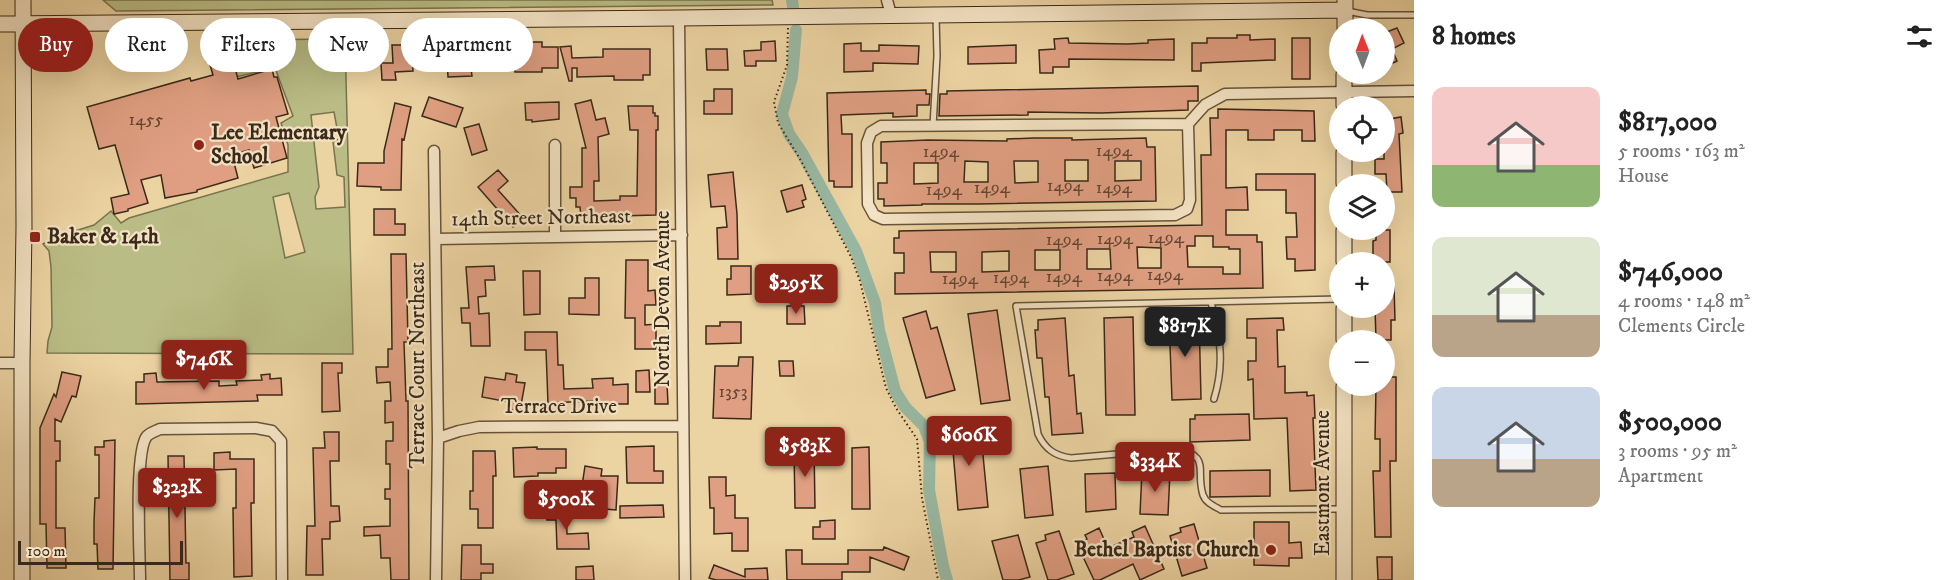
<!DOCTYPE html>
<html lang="en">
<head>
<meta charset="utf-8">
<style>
  :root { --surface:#fff; --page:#f2f2f2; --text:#222; --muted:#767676; --accent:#8f2418 }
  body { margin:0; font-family:"IM FELL DW Pica",serif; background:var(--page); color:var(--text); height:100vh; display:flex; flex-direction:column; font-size:22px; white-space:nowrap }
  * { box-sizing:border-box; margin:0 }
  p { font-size:20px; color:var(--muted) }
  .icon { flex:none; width:33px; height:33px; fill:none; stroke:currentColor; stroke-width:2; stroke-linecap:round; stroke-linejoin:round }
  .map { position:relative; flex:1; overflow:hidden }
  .details { display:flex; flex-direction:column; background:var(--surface); width:540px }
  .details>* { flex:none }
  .banner { position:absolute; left:18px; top:18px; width:570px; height:54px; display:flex; gap:12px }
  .needle { width:39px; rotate:359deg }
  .buttons { position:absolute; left:1329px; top:18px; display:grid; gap:12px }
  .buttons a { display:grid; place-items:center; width:66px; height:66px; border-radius:50%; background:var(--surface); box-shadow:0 6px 24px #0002; font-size:30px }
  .scale { position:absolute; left:18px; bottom:15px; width:165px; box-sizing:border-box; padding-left:6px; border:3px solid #392a19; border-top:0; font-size:16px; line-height:21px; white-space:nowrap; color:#392a19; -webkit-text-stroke:4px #f3e2c3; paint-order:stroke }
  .price { position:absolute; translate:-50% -51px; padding:0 14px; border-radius:6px; background:var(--accent); color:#fff; font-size:20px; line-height:39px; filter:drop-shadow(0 2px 3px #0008) }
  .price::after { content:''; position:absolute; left:50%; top:36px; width:18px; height:14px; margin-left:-9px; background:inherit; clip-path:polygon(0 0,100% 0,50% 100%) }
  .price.on { background:#222; color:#fff }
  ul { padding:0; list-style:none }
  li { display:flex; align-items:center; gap:18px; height:150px; padding:0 18px }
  li span { display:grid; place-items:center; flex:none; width:168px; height:120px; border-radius:12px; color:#555 }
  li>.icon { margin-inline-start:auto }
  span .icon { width:72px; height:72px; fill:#fffc; stroke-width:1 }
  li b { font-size:26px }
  h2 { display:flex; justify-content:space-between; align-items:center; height:72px; padding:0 18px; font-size:26px }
  .chip { padding:0 21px; border-radius:27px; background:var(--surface); box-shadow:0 6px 24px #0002; font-size:21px; line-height:54px }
  .chip.on { background:var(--accent); color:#fff }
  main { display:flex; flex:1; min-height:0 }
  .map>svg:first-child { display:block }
</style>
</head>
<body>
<main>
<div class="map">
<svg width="1414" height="580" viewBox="0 0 1414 580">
  <rect width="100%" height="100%" fill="#ecd3a2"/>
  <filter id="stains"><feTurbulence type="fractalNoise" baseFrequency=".00333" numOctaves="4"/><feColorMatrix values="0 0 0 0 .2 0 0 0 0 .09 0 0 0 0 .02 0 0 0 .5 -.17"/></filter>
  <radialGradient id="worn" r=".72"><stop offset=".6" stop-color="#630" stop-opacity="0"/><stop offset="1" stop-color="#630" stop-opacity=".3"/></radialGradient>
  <path fill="#b9bc84" stroke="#79734e" stroke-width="1.5" fill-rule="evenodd" d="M103 0H772L773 5 116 11Z
    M345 39 353 354 47 353 48 341 52 327 51 267 49 251 43 244 56 237 94 225 111 211 121 223 129 218 288 172V145L281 123 293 116 275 68 227 79 221 62 206 61 202 45 205 40ZM334 112 339 139 333 142 337 175 344 177 345 207 316 209 315 197 319 187 311 115ZM289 193 305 252 285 258 273 197Z"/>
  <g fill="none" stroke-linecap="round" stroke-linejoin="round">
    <path stroke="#99b8a2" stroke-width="12" d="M792 0 793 7
      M796 30 792 77 782 114 789 134 802 153 856 251 875 303 879 330 895 391 905 407 924 426 930 442 929 490 943 566 947 580"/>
  </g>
  <path fill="#e09f82" stroke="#392a19" stroke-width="1.5" fill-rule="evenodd" d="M1397 28 1404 43 1392 49 1397 61 1384 67V33Z
    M1237 35H1250V40L1275 39V60L1201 63V71H1192V43H1207V38H1237Z
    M1068 38 1069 43 1127 44 1148 43V40L1174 39V60L1069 59V67H1053V73H1040L1039 50 1055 49 1054 39Z
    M1292 38H1310V79H1292Z
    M775 41 776 61H756V66H745L744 51 761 50V42Z
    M530 42H542V47H558V68H542V72H515V67L471 68 472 76 448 77 446 45 464 44V51L508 50V52H530Z
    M861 43V51H879V45L919 46 918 64 873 63V71L844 72V44Z
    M392 45H412L413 71 395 72 396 80H382L381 63H393Z
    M1016 45V63L968 64V47Z
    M571 46 572 58 603 57V49H650V75H643V80H614V76L577 77V68H572V81H569L560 47Z
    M706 49H727L728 70H707Z
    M225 53 230 70 235 68 238 79 272 69 274 77H277L288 114 276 117 287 158 254 168 249 150 232 155 238 178 197 190V192L165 198 161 175 141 180 148 203 128 209V211L114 214 111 198 129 194 115 145 99 149 87 107 190 78 191 81 213 75 208 58Z
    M1198 86V101H1188V110L1101 113 1028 112V115L939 116 940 94H947V91Z
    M714 89H732V114H704V101H714Z
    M926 90V94H930L929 105H917V116L893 117V113L841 115 842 134H852V187H834V181H829L827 93Z
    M429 97 463 108 456 127 422 116Z
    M591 100 596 120 605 118 609 134 598 137 599 181H594V201L620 200V196H637L638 130H630L628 106H653V113H655V116H658V130H656V215L581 217 580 207H576V198H570V187H582V148H586L575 104Z
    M559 102V119L532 122V120H526L525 103Z
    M395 103 411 107 404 140 402 139 401 190H381V187L357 186 358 163H384V151Z
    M1218 109 1314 111 1315 141H1302V130H1274V140H1248V130H1226V188L1247 187 1248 210H1226V235H1257V242H1262L1263 288 895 294V273H904V253H894V238H899V231L1202 225 1201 155H1211L1210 118H1218ZM1195 236H1213V247H1229V249H1240V274H1223V267H1188L1187 246H1195ZM1137 247 1161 248V268H1138ZM1087 249H1110L1111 269H1087ZM1035 250H1060V270H1035ZM1009 251V271L982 272V252ZM930 252H956V272H931Z
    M1401 117 1403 133 1399 134 1402 192H1387L1386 174H1375V159H1384V120Z
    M479 124 487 150 472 155 464 128Z
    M1034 138H1072V140L1146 138 1147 147H1155L1156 201 979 204H922V205L884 206V199H878V183H887V163H881V142L928 140 1007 141V139ZM1065 160H1088V181H1065ZM965 161 988 162V182H964ZM1014 161H1038V182L1015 183ZM1115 161H1141V180L1115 181ZM914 163H938V183L914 184Z
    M498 170 508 181 498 190 523 218 513 227 478 187Z
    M733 172 737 214 738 259H718L717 228 727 227 725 206 711 207 708 175Z
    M1256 174H1315V270L1295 271V259H1287L1286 237H1297L1296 213H1286V190H1256Z
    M802 185 806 199 802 201 804 207 787 212 781 191Z
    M374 209H395V224H405V235H374Z
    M1376 230H1390V262H1373V241L1376 240Z
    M391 254H406L408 342H404L406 401H408L409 580H391L390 558H381L380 535 364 536V527L390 526V499H385V489H390V464H386V441H393V422L385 423V401H391L390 382 377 383 376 367H388V349H392Z
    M626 260H648V291L655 290 656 305H645V325L656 324V349H635V318H625Z
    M494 266 495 280H485L486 296 478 297 479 314 489 313 490 346H471L470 323H462L461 308H469L466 267Z
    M731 266H751V294L727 295V279H731Z
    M523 271H540V314L524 315Z
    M585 278H599V315L569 314V298H585Z
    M1384 286H1394L1395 320H1391V340H1376L1375 308H1384Z
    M787 306H804L805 324H787Z
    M997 310 1010 400 981 404 968 314Z
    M926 311 931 329 937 327 955 390 926 398 903 318Z
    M1199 316 1201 399 1172 400 1169 317Z
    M1133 317 1135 415H1106L1104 318Z
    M1065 318 1069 376 1074 375 1077 414 1081 413 1083 433 1052 435 1049 397H1045L1042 358H1037L1035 330H1038V320Z
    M1283 318 1284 330H1277L1278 367 1285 366V393L1307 392V396L1314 395 1315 418H1313L1316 490 1290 491 1287 418 1254 419 1253 379 1248 380V361H1256V338H1247V319Z
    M720 322H741V343L706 344V326H720Z
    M525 332H557L558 365H563L564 389 593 388 592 379 613 378V385L628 384V404H593V401L548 403 546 350H525Z
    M739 357H753L751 419 713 418 715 366H738Z
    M779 361H793L794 376H780Z
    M322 363H342V373H338L340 411 322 412Z
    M649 370 650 392H636V371Z
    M62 372 81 376 76 397 72 396 61 422 55 419V441H60V461H56V528H65L66 568H47L46 524H40V428L54 394 56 397Z
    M156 373 157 382 219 381V386L237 385 236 381 262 380 261 375 270 374V379L281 378 282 395H257L258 401 136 404V382H144V374Z
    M506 373 517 375 516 382 525 383 520 411 507 409 509 402 482 397 485 377 505 380Z
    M1384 377H1396V461H1390L1391 537H1375L1373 471H1380V439H1375L1376 386H1384Z
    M655 384H667L668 404H655Z
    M1249 414 1250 440 1190 442V419H1195V415Z
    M980 424 988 507 958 510 951 427Z
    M324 432H339V461H330L331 506H339L340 521 330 522V539H322L323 575H306L307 526H315L313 448H325Z
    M115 440 113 569H98L97 544H94V522L95 498H99V455H95V447H104V441Z
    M654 446V471H663V483H627L626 447Z
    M537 447V449H566V468H556V473H538V476L514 477 513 448Z
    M814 447 815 508H795L794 448Z
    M869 447 870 509H852V448Z
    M473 451H495L496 476H493V528H478V509H470V491H473Z
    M230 452V459H254V503H251L252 576 234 577 233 508H236V469L214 470V453Z
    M168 456H184L186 563H189V580H170Z
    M585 466 602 469 601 476H618L616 510 605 509 606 503 580 499Z
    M1048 466 1053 515 1025 518 1020 469Z
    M1270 470V496L1210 497V471Z
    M1142 471 1170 472 1168 515 1140 514Z
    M1115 473 1116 509 1086 512 1085 474Z
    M709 477H726V496L735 495V518H748V551H732V533L714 534V508H710Z
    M663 505 664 517 620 518V506Z
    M547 506H566L567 534 588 533 589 549H557L556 520H547Z
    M835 520V539H813V527H820V521Z
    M1254 522H1289V543L1301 542 1302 558H1289V566L1254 565Z
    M1194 524 1207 568 1182 576 1170 536 1181 532 1180 528Z
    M1145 526 1164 569 1140 580 1133 564 1100 580H1094L1077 544 1087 539 1085 535 1099 528 1108 548 1134 537 1132 532Z
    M1059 531 1074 574 1057 580H1048L1036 543 1046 540 1045 535Z
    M1018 535 1030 577 1019 580H1003L992 541Z
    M462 545H481V564H493V573H481V580H461Z
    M884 547 909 557 904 570 870 557V572H842V580H787L786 550H802V564H848V550H883Z
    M1377 557H1392V580H1378Z
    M714 565 745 577V569L767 568 768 580H716L709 578Z
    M593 566 594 580H576V567Z"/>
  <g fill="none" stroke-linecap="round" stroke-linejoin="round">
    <defs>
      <path id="lane" d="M1347 11 1367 15H1414
        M933 126 937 56 936 16
        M1340 299 1016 306 1038 434C1045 449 1055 456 1071 458L1175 449C1212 455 1195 470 1203 495 1206 503 1214 506 1221 510L1343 509
        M1211 302C1220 337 1225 363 1214 399"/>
      <path id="street" d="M887 0 891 15
        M679 18 685 580
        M1188 124 1190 200 1187 209 1175 215 883 219 874 215 868 204 867 143 871 132 881 126 1188 124 1205 105 1225 94 1414 91
        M434 151 438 438 436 580
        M555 237V145
        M436 239 682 235
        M0 363H22
        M438 438 459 431 479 427 683 426
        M140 580C140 555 134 451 147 436 150 433 156 431 160 429L256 428 272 431 281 441 282 580"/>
      <path id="secondary" d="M0 24 679 18 1345 10
        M1345 28V0
        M1344 106V74
        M1344 152V184
        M1344 230V262
        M1344 340V308
        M1344 386V580
        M22 580V363L24 227 23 0"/>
    </defs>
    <use href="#lane" stroke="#66543b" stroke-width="8"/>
    <use href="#street" stroke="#66543b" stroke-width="13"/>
    <use href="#secondary" stroke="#392a19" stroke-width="17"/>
    <path stroke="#392a19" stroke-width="2" stroke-dasharray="1.5 3" stroke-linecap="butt" d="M788 28 787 65 774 102 778 123 800 159 851 257 860 281 886 388 896 408 917 439 922 498 938 580"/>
    <use href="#lane" stroke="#f3e2c3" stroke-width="5"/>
    <use href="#street" stroke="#f3e2c3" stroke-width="10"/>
    <use href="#secondary" stroke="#f3e2c3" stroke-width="15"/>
  </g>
  <g fill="#8f2418" stroke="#f3e2c3" stroke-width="2">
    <circle cx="199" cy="145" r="6"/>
    <rect x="29" y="231" width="12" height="12" rx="3"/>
    <circle cx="1271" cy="550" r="6"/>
  </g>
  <g text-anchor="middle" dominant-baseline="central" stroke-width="4.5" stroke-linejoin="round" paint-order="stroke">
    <g font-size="18" fill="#634733">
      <text x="146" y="120">1455</text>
      <text x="1114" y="151">1494</text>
      <text x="941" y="152">1494</text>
      <text x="1065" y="186">1494</text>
      <text x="992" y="188">1494</text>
      <text x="1114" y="188">1494</text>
      <text x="944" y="190">1494</text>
      <text x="1166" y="238">1494</text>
      <text x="1115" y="239">1494</text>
      <text x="1064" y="240">1494</text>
      <text x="1165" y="275">1494</text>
      <text x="1115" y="276">1494</text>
      <text x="1064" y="277">1494</text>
      <text x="1011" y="278">1494</text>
      <text x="960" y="279">1494</text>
      <text x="733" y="392">1353</text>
    </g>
    <g font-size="21" font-weight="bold" fill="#392a19" stroke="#f3e2c3" text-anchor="start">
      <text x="211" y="133">Lee Elementary<tspan x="211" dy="24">School</tspan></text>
      <text x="47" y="237">Baker &amp; 14th</text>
      <text x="1259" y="550" text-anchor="end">Bethel Baptist Church</text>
    </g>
    <g font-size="21" fill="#392a19" stroke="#f3e2c3">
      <text transform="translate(541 218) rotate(-1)">14th Street Northeast</text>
      <text transform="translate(663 299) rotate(-90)">North Devon Avenue</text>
      <text transform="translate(418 365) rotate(-90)">Terrace Court Northeast</text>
      <text x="559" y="407">Terrace Drive</text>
      <text transform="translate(1323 483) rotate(-90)">Eastmont Avenue</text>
    </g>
  </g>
  <rect width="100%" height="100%" filter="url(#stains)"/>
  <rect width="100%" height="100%" fill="url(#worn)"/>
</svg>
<div class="buttons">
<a><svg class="needle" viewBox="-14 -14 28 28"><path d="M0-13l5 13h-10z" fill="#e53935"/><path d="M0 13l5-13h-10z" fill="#767676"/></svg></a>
<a><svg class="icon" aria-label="locate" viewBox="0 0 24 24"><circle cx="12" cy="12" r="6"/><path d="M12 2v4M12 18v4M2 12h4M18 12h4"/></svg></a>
<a><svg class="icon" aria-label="layers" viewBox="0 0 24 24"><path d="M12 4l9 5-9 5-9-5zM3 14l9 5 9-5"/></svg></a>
<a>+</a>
<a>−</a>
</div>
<div class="scale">100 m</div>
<b class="price" style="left:796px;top:315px">$295K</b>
<b class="price on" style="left:1185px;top:358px">$817K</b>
<b class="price" style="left:204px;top:391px">$746K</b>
<b class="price" style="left:969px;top:467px">$606K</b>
<b class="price" style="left:805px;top:478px">$583K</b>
<b class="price" style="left:1155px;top:493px">$334K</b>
<b class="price" style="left:177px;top:519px">$323K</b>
<b class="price" style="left:566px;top:531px">$500K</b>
<div class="banner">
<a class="chip on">Buy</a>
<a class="chip">Rent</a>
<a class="chip">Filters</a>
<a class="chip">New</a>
<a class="chip">Apartment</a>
</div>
</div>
<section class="details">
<h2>8 homes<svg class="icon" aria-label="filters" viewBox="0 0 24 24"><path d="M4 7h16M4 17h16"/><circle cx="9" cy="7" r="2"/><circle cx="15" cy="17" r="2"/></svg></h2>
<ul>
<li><span style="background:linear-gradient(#f6c9c9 65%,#8fb573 0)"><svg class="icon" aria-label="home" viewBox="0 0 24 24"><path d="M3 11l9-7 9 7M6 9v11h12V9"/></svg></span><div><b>$817,000</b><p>5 rooms · 163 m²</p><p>House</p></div></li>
<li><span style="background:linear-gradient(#dfe7d0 65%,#b9a48a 0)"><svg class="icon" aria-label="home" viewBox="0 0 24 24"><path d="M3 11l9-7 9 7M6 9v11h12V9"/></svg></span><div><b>$746,000</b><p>4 rooms · 148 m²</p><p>Clements Circle</p></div></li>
<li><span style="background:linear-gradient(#c9d6e8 60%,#b9a48a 0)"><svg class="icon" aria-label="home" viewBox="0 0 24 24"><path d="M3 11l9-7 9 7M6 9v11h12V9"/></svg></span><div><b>$500,000</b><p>3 rooms · 95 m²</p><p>Apartment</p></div></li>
</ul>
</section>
</main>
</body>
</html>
